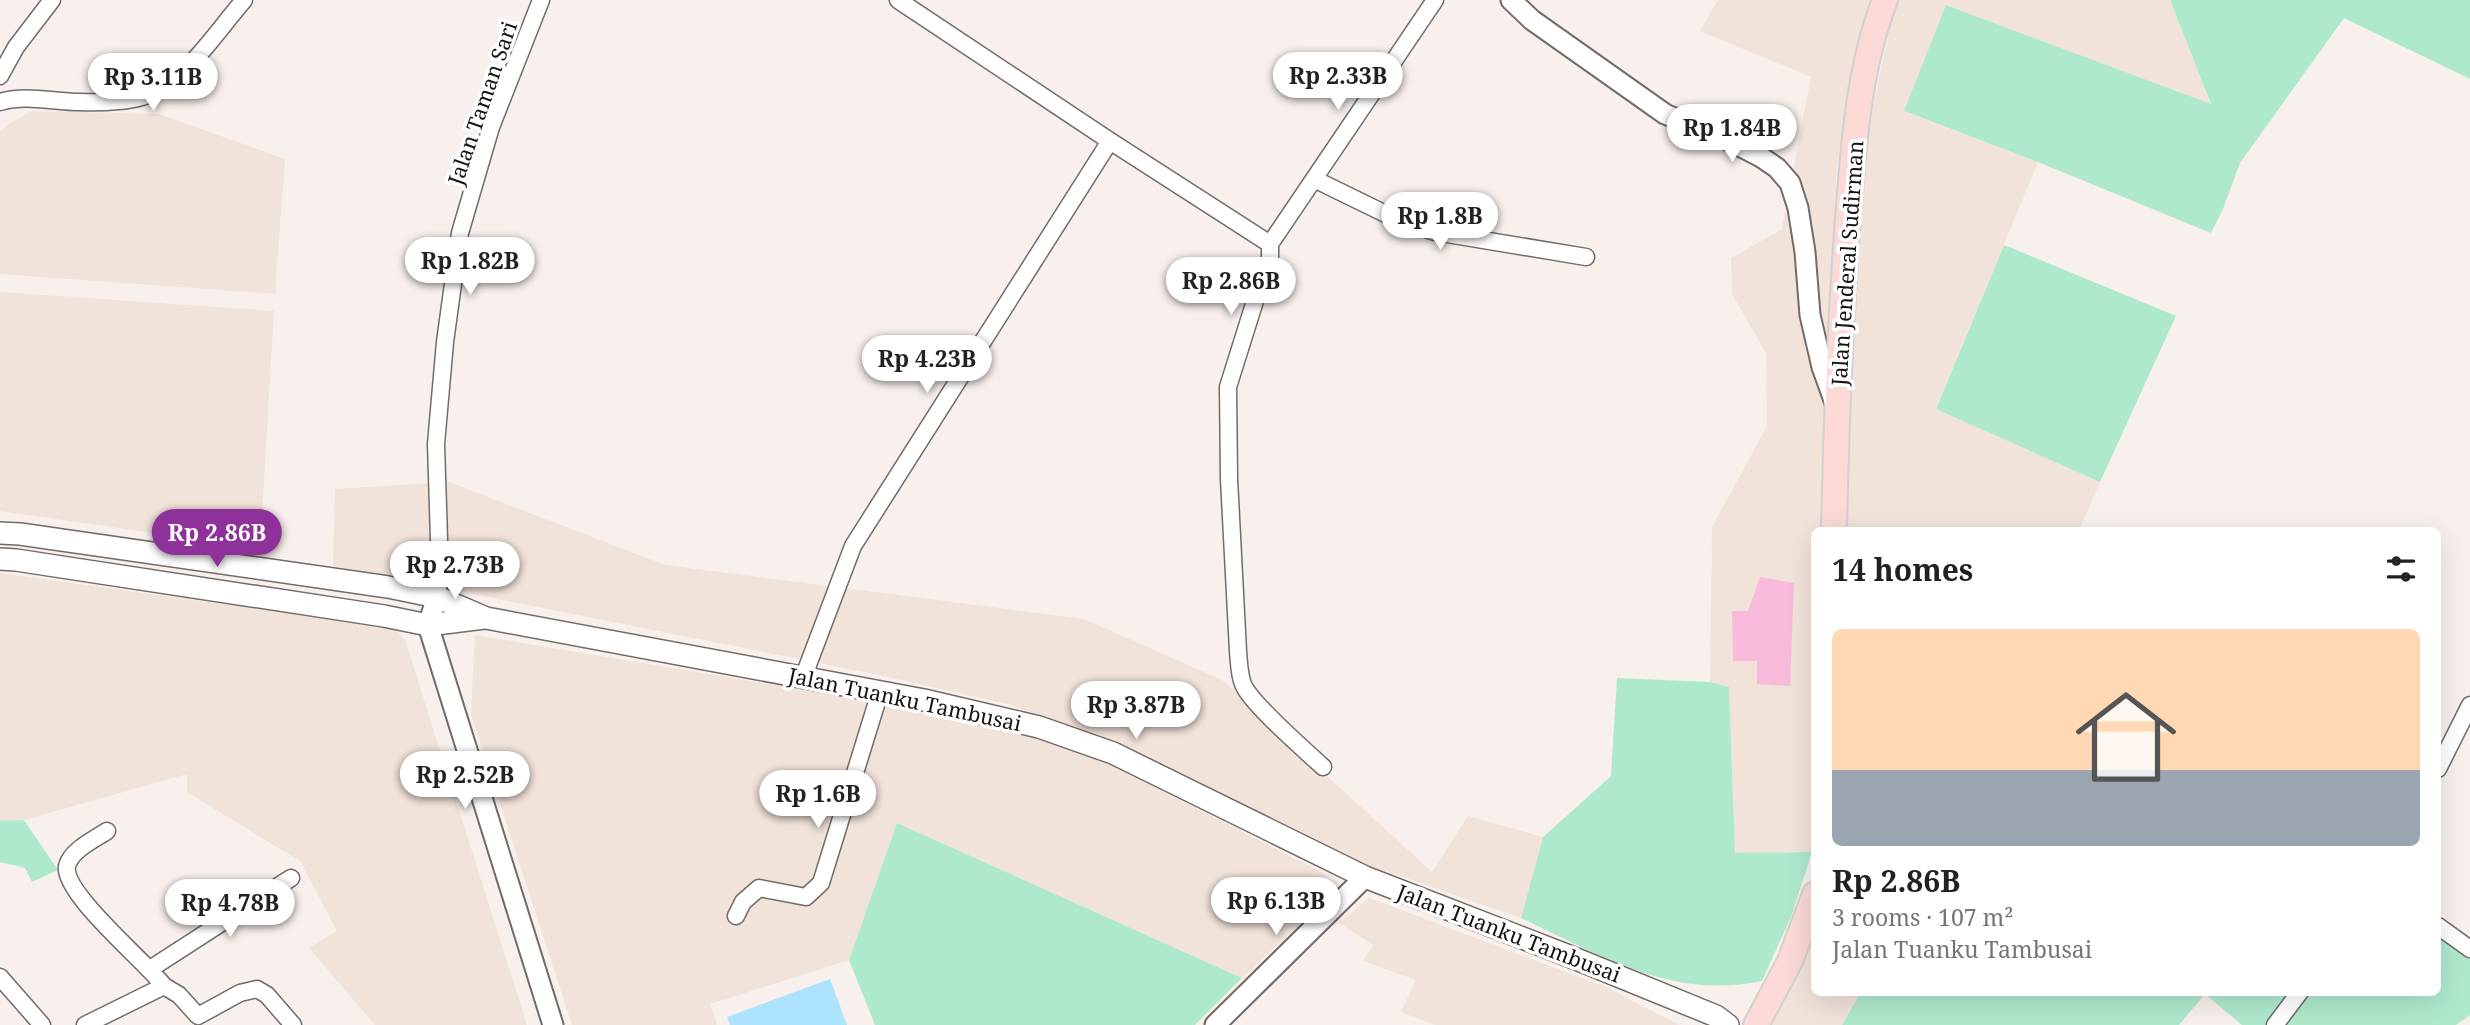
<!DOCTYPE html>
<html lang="en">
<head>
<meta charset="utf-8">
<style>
  :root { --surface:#fff; --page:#f6f6f6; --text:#202124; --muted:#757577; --accent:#8f319b }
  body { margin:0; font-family:"Noto Serif",serif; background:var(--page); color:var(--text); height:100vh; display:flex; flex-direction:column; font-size:26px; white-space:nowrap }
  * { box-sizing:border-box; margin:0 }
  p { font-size:23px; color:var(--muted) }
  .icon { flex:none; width:38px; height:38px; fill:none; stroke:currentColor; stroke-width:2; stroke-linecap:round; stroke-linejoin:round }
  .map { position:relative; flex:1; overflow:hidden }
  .details { position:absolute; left:1811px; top:527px; width:630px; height:469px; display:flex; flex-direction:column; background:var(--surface); border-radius:10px; box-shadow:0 7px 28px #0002 }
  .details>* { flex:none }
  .price { position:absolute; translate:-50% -60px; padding:0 16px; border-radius:24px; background:#fff; color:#222; font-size:23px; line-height:46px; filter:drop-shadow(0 2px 4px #0008) }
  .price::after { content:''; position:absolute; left:50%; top:42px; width:21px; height:16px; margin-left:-10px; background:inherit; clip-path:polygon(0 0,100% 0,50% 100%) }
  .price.active { background:var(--accent); color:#fff }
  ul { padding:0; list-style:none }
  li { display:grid; align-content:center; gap:14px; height:371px; padding:0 21px }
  li span { display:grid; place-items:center; height:217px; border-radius:10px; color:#555 }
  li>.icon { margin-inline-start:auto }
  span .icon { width:126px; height:126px; fill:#fffc; stroke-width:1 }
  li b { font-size:30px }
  h2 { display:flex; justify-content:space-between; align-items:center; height:84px; padding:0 21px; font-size:30px }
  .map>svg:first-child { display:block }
</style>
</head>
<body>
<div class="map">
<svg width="2470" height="1025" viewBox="0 0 2470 1025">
  <rect width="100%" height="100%" fill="#f8f0ec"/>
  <path fill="#f1e2da" d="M1718 0H1873L1859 44 1841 135 1836 179 1829 530H1815V842L1812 852 1735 853 1729 688 1710 682 1712 527 1767 426 1766 353 1732 294 1731 258 1782 229 1811 77 1700 31Z
    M1899 0H2170L2211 105 1947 5 1905 112 2038 162 1936 408 2100 482 2079 530H1842L1866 141 1891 21Z
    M32 111 159 114 285 159 275 294 0 274V132L9 124Z
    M0 292 274 311 260 548 0 511Z
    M449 482 665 565 1084 619 1222 680 1432 872 1468 816 1543 837 1521 918 1371 866 1110 740 1011 705 884 676 333 566 335 489Z
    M0 573 388 627 397 631 405 640 527 1025H375L309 948 337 931 300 861 187 792V774L24 820 0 821Z
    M475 635 925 710 1023 733 1102 760 1327 875 1297 927 1242 978 897 823 849 960 710 1004 717 1025H572L471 714Z
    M1369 898 1608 988 1679 1025H1435L1401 1012 1416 980 1363 961 1373 945 1339 923Z
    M1815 904V992H1861L1842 1025H1770Z"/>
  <path fill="#aee9ce" d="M2170 0H2470V79L2344 18 2240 163 2223 209 2211 233 2038 162 1904 111 1946 5 2211 104Z
    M2004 245 2176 316 2100 482 1936 409Z
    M1617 678 1710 682 1729 687 1735 853 1812 852 1791 917 1762 981C1671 1000 1601 955 1521 918L1543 837 1611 776Z
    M24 820 58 870 32 882 25 868 0 862V821Z
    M897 823 1242 978 1195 1025H875L849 960Z
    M2438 933 2470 956V1015L2456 1025H2242L2205 994 2179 1025H1842L1861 992H2438Z"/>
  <path fill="#ade3fd" d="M830 979 847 1025H730L727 1017Z"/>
  <path fill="#f9bbdc" d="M1760 577 1794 583 1790 686 1757 684V661H1733L1732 611H1748Z"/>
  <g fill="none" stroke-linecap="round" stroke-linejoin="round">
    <defs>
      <path id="minor" d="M898 0 1110 141 1270 244V261L1260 285 1228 387 1229 479 1238 651C1239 662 1239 674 1243 684 1250 703 1306 751 1323 767
        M0 76 16 47 52 0
        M0 102C26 94 53 102 80 102 100 103 137 102 154 92 190 74 218 30 244 0
        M1314 179 1400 221 1435 232 1586 257
        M1270 244 1435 0
        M437 597 440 571 436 444 445 342 460 233 491 127 541 0
        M803 678 853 546 1110 141
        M2438 769 2470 705
        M107 831C95 839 71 850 67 866 62 893 146 962 164 986
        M736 916 743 902 759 888 806 897 821 883 880 692
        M2438 926 2470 949
        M150 969 291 878
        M0 977 42 1025
        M85 1025 164 986 179 995 198 1016 240 993 257 989 267 995 293 1025
        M2275 1025 2300 992"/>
      <path id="tertiary" d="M1511 0 1532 20 1665 114 1732 142 1761 157 1777 168 1790 183 1798 208 1805 252 1810 315 1822 367 1835 403
        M437 597 428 625 553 1025
        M1215 1025 1365 877"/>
      <path id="secondary" d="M0 533 20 534 388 587 437 597 486 618 924 700 1039 727 1113 753 1365 877 1569 956 1716 1016 1728 1025
        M0 559 16 560 384 616 428 625 484 618"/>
      <path id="primary" d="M1834 530C1836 430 1840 331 1847 231 1853 154 1857 73 1885 0
        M1756 1025 1790 961 1815 894"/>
    </defs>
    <use href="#minor" stroke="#726b67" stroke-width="19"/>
    <use href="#tertiary" stroke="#726b67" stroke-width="23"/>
    <use href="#secondary" stroke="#726b67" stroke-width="24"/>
    <use href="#primary" stroke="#d0d0cf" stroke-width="28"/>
    <use href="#minor" stroke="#fff" stroke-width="16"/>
    <use href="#tertiary" stroke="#fff" stroke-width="19"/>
    <use href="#secondary" stroke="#fff" stroke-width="21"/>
    <use href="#primary" stroke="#fad9d6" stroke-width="24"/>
  </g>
  <g text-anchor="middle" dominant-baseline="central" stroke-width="7" stroke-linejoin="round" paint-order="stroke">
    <g font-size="21" fill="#151311" stroke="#fff">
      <text transform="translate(482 103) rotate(-71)">Jalan Taman Sari</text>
      <text transform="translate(1847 263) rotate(-86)">Jalan Jenderal Sudirman</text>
      <text transform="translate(905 699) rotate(12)">Jalan Tuanku Tambusai</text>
      <text transform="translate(1509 933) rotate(21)">Jalan Tuanku Tambusai</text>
    </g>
  </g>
</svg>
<b class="price" style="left:1338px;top:112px">Rp 2.33B</b>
<b class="price" style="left:153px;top:113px">Rp 3.11B</b>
<b class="price" style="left:1732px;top:164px">Rp 1.84B</b>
<b class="price" style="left:1440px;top:252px">Rp 1.8B</b>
<b class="price" style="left:470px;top:297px">Rp 1.82B</b>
<b class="price" style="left:1231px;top:317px">Rp 2.86B</b>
<b class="price" style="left:927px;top:395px">Rp 4.23B</b>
<b class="price active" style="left:217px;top:569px">Rp 2.86B</b>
<b class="price" style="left:455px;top:601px">Rp 2.73B</b>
<b class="price" style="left:1136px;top:741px">Rp 3.87B</b>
<b class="price" style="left:465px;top:811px">Rp 2.52B</b>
<b class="price" style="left:818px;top:830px">Rp 1.6B</b>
<b class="price" style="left:1276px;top:937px">Rp 6.13B</b>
<b class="price" style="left:230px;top:939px">Rp 4.78B</b>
<section class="details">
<h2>14 homes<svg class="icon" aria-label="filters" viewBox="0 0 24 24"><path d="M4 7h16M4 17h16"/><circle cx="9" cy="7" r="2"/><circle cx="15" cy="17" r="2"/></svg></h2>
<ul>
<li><span style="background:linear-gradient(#ffd9b3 65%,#9aa5b1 0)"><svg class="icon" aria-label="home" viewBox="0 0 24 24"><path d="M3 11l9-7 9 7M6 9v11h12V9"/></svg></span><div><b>Rp 2.86B</b><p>3 rooms · 107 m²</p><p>Jalan Tuanku Tambusai</p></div></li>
</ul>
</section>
</div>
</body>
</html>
